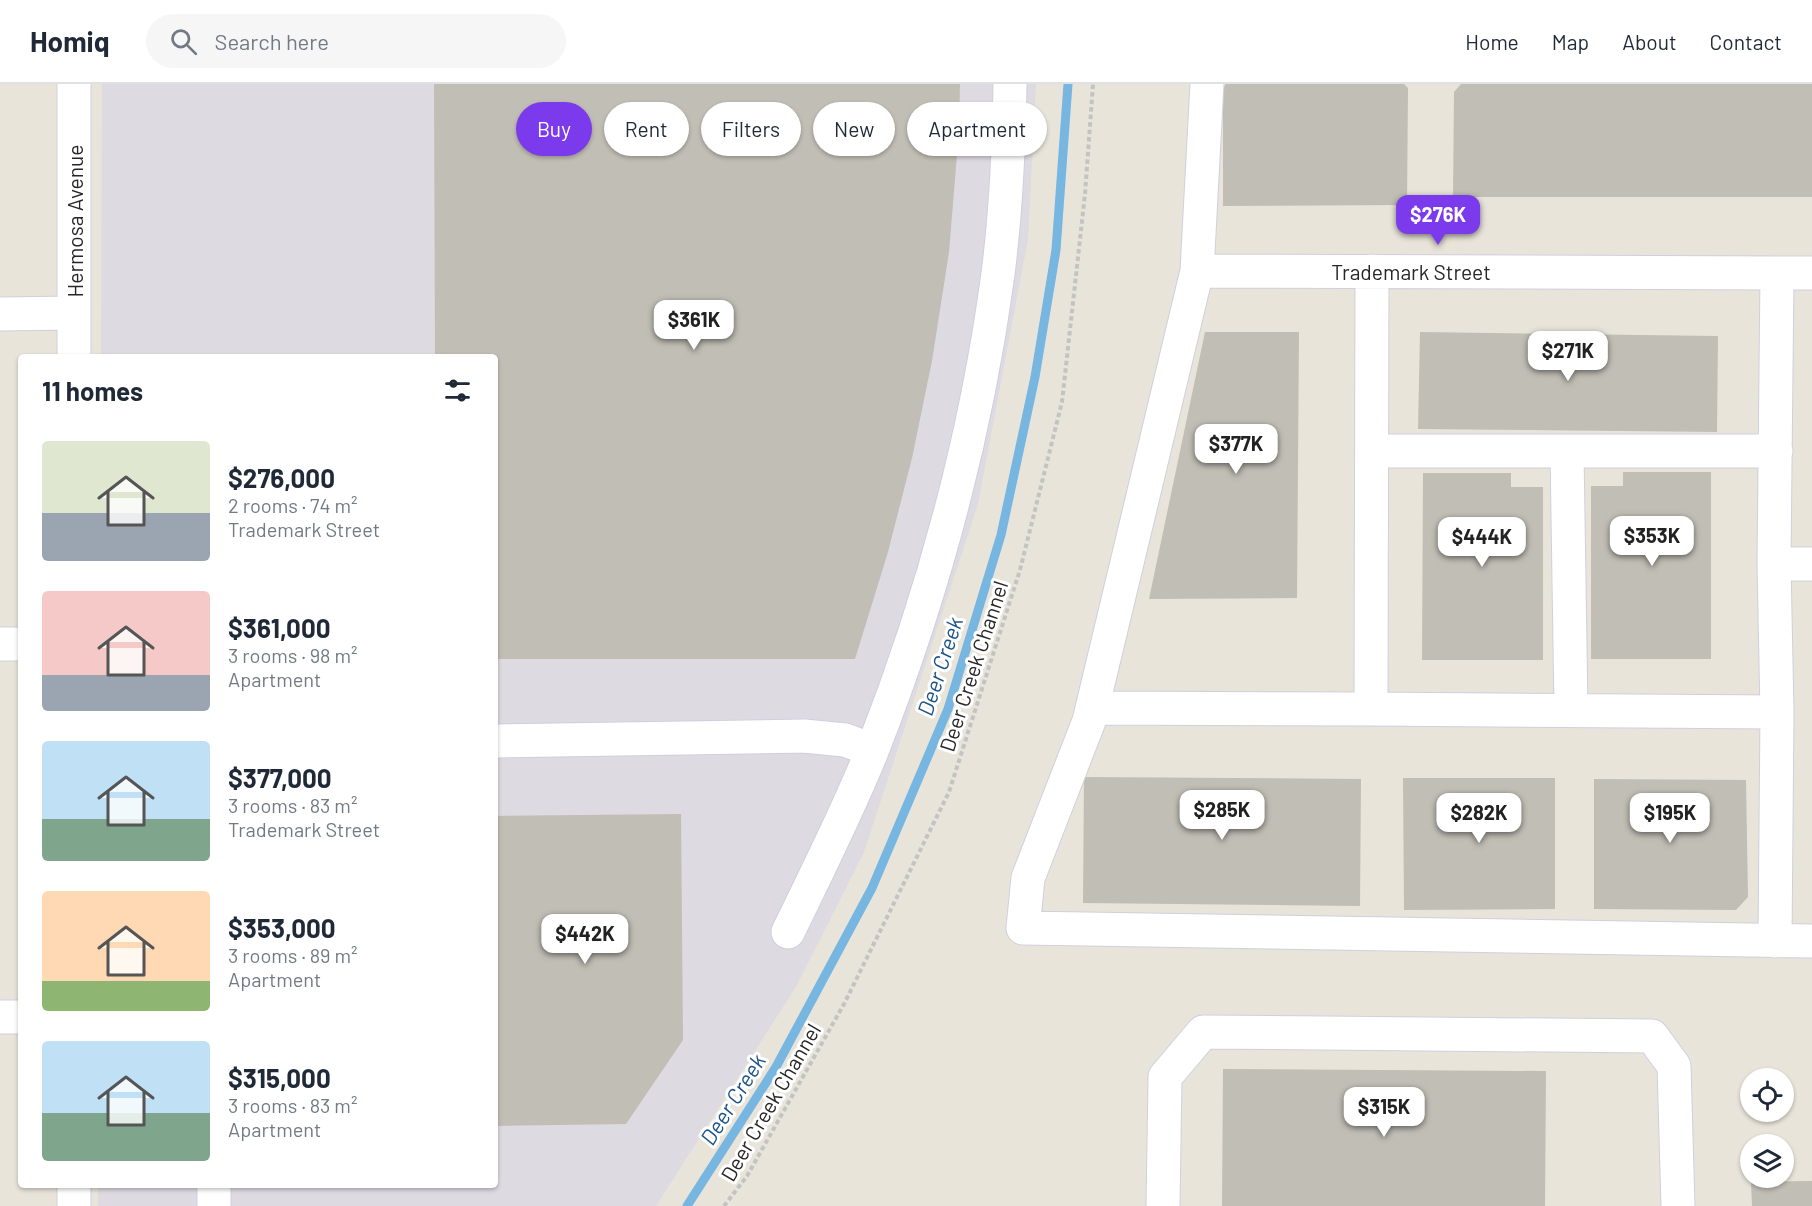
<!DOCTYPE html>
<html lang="en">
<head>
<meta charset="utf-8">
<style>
  :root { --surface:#fff; --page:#f6f6f7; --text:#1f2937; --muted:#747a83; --line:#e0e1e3; --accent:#7c3aed }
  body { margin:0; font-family:Barlow,sans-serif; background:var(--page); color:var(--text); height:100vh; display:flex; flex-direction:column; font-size:22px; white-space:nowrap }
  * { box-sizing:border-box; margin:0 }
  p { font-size:20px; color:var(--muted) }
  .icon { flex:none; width:33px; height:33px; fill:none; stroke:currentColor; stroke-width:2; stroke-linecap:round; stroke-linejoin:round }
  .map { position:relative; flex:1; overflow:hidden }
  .sheet { position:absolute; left:18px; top:270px; width:480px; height:834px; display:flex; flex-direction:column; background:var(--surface); border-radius:6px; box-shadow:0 2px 4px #0004 }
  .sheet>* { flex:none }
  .guide { position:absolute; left:516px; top:18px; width:570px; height:54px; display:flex; gap:12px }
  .tools { position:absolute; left:1740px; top:984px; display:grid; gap:12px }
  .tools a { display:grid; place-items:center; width:54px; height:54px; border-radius:50%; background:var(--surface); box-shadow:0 2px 4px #0004; font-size:30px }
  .price { position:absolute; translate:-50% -51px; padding:0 14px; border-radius:12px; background:#fff; color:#222; font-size:20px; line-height:39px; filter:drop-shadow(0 2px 3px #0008) }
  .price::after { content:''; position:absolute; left:50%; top:36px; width:18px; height:14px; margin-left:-9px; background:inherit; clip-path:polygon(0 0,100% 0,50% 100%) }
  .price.selected { background:var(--accent); color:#fff }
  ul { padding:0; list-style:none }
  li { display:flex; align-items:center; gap:18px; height:150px; padding:0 24px }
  li span { display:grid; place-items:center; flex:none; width:168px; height:120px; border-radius:6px; color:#555 }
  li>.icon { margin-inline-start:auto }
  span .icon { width:72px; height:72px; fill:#fffc; stroke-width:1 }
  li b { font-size:26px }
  h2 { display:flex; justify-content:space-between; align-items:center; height:72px; padding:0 24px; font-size:26px }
  .tag { padding:0 21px; border-radius:27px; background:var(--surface); box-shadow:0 2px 4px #0004; font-size:21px; line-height:54px }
  .tag.selected { background:var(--accent); color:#fff }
  header { display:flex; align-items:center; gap:36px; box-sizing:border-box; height:84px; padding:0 30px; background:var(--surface); border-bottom:2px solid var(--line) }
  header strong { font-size:28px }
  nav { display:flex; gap:33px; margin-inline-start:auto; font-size:21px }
  .search { width:420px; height:54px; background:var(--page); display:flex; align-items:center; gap:15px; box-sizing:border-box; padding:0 21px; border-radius:33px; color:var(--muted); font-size:22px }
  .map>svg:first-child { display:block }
</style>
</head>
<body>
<header>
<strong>Homiq</strong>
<div class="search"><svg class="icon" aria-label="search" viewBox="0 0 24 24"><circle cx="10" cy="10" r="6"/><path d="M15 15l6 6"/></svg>Search here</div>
<nav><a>Home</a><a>Map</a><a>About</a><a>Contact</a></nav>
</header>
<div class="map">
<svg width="1812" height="1122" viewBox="0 0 1812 1122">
  <rect width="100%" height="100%" fill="#e8e4da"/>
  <path fill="#dddae1" d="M102 0H1036L1028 155 978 420 864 768 797 901 656 1122H98V1101H495V273H101Z"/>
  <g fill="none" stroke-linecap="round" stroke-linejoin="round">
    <path stroke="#76b6e1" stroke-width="9" d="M687 1122 776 983 872 804 948 625 1001 451 1035 293 1056 166 1068 0"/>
  </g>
  <path fill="#c1beb5" d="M434 0H960L959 46 949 168 932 277 912 374 888 468 855 575H495V273H435Z
    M1226 0H1404L1408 4 1407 121 1223 122V4Z
    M1461 0H1812V113H1453L1454 8Z
    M1205 248H1299L1297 514 1149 515Z
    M1420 248 1718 252 1717 348 1418 345Z
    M1623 388H1711V575H1591V402H1623Z
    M1423 389H1511V403H1543V576H1422Z
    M1084 693 1361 695 1360 822 1083 819Z
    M1403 694H1555V825L1404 826Z
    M1594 695 1746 696 1748 813 1736 826 1594 825Z
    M681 730 683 956 626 1040 495 1042V732Z
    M1223 985 1546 987 1545 1122H1222Z
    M1812 1097V1122H1752L1751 1098Z"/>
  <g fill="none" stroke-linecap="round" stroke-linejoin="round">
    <defs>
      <path id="minor" d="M1207 0 1197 187 1812 189
        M1197 187 1089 637 1028 794 1023 844 1812 857
        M1372 187 1371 625 1777 628 1774 480 1777 189
        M0 230 74 229
        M74 273V0
        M1372 367H1776
        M1567 367 1571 626
        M1774 480H1812
        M0 560H21
        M1092 624 1371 625
        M495 657 804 652 845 656 872 666
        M788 848C817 788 847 729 872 667 932 514 976 353 998 190 1006 127 1009 63 1010 0
        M1775 857 1777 628
        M0 933H21
        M74 1101V1122
        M214 1101V1122
        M1163 1122 1165 993 1203 948 1652 952 1674 982 1678 1122"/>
    </defs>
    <use href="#minor" stroke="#cfd0df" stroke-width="35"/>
    <path stroke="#c3c3c3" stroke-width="4" stroke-dasharray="4.5 3" stroke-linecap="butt" d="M724 1122 747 1092 844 920 949 708 1020 486 1062 318 1085 110 1093 0"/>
    <use href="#minor" stroke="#fff" stroke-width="33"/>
  </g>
  <g text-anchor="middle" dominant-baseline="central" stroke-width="6" stroke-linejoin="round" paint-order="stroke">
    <g font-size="21" fill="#272727" stroke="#fff">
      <text transform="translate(74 137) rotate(-90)">Hermosa Avenue</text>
      <text x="1411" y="187">Trademark Street</text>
      <text transform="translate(973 582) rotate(-72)">Deer Creek Channel</text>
      <text transform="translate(770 1018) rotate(-60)">Deer Creek Channel</text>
    </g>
    <g font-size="22" font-style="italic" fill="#1a5388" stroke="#fff">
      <text transform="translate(939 582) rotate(-72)">Deer Creek</text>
      <text transform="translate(732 1015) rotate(-58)">Deer Creek</text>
    </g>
  </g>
</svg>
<div class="tools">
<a><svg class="icon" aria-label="locate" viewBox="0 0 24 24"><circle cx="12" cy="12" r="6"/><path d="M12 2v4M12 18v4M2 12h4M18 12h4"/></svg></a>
<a><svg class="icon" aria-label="layers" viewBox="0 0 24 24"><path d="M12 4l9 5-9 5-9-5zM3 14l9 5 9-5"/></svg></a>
</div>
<b class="price selected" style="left:1438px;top:162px">$276K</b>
<b class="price" style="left:694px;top:267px">$361K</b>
<b class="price" style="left:1568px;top:298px">$271K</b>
<b class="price" style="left:1236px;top:391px">$377K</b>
<b class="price" style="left:1652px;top:483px">$353K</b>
<b class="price" style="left:1482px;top:484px">$444K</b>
<b class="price" style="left:1222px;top:757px">$285K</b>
<b class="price" style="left:1479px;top:760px">$282K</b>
<b class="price" style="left:1670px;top:760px">$195K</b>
<b class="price" style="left:585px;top:881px">$442K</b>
<b class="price" style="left:1384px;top:1054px">$315K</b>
<div class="guide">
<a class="tag selected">Buy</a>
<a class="tag">Rent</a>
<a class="tag">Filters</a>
<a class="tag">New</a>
<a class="tag">Apartment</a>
</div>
<section class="sheet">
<h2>11 homes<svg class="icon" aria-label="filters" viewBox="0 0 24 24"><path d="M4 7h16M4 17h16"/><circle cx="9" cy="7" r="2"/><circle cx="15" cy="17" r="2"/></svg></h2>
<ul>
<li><span style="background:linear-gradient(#dfe7d0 60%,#9aa5b1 0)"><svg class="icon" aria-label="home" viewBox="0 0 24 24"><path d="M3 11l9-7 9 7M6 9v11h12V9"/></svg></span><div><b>$276,000</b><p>2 rooms · 74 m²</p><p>Trademark Street</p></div></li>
<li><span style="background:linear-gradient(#f6c9c9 70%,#9aa5b1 0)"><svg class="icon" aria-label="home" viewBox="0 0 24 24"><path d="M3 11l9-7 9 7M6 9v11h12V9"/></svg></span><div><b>$361,000</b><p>3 rooms · 98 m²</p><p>Apartment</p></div></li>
<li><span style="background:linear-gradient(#bfe0f5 65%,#7fa58c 0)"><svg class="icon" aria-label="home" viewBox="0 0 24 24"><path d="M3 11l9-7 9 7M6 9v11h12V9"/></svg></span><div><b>$377,000</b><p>3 rooms · 83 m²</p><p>Trademark Street</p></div></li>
<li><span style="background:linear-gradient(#ffd9b3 75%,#8fb573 0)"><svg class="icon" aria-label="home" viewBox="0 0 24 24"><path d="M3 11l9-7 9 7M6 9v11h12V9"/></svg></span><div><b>$353,000</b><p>3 rooms · 89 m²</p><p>Apartment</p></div></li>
<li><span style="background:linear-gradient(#bfe0f5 60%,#7fa58c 0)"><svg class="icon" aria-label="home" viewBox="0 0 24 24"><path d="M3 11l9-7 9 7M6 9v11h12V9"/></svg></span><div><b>$315,000</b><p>3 rooms · 83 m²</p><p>Apartment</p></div></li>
</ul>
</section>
</div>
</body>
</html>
